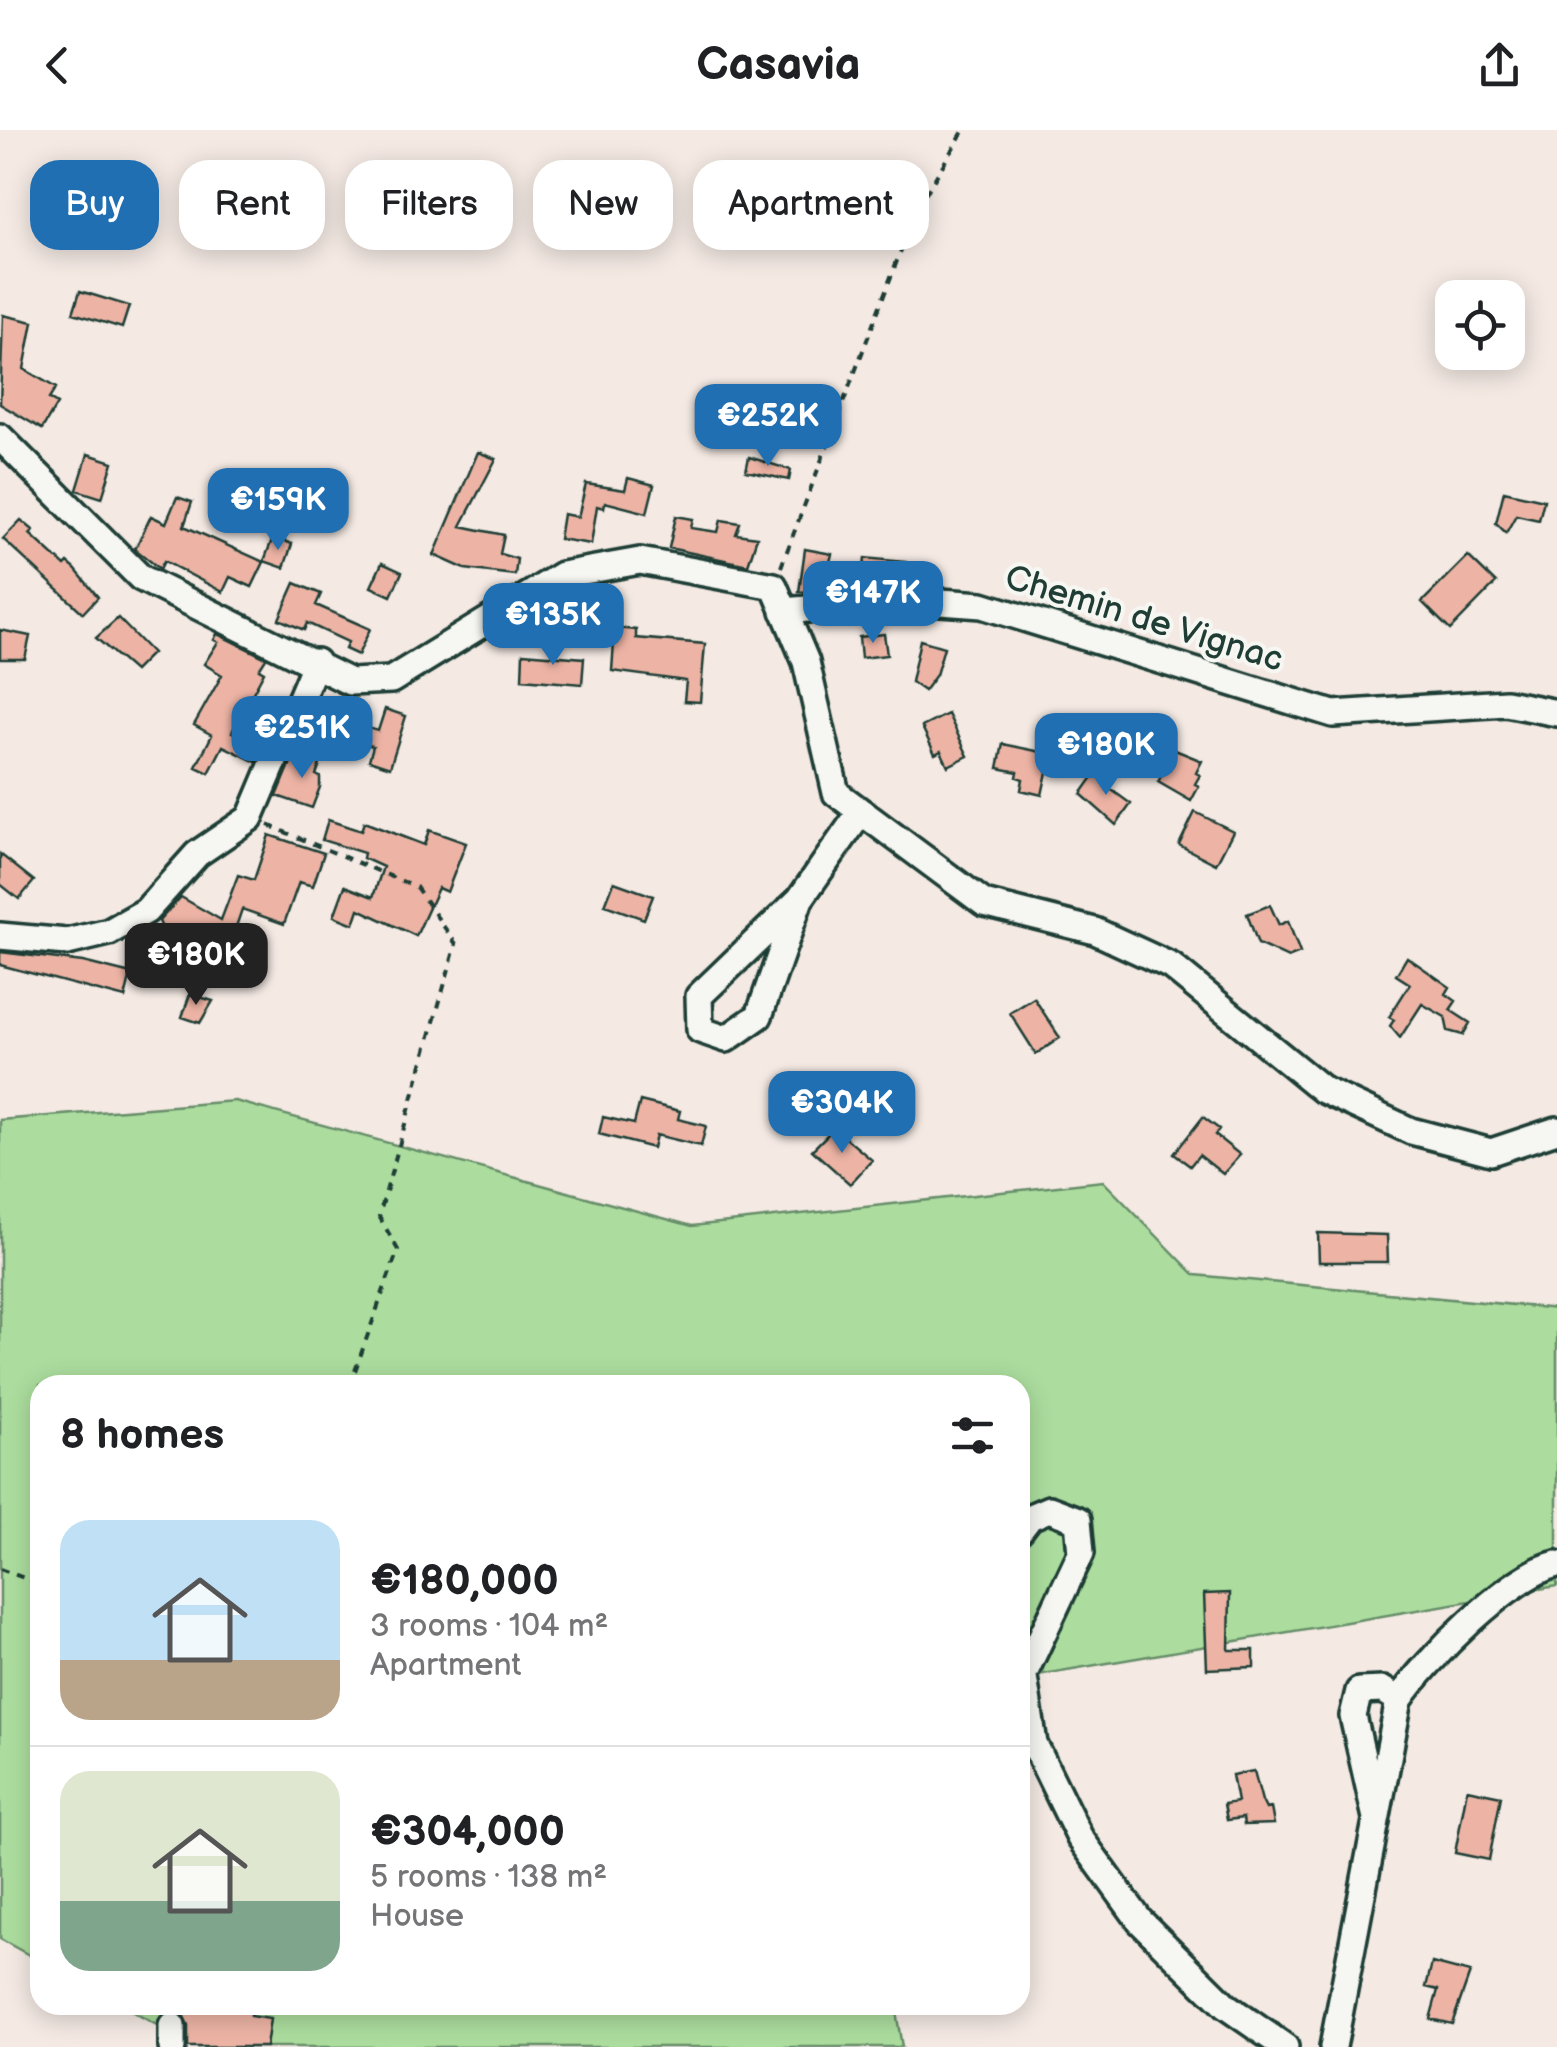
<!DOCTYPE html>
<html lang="en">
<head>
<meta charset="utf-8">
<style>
  :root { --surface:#fff; --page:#f2f2f2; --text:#202124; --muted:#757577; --line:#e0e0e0; --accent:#1f6fb2 }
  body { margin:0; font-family:"Balsamiq Sans",sans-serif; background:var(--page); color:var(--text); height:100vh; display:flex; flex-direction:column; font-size:38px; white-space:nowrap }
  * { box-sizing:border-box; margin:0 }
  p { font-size:32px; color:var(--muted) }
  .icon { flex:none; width:55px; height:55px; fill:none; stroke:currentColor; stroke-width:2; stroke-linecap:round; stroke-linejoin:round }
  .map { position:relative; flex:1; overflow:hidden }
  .panel { position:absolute; left:30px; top:1245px; width:1000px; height:640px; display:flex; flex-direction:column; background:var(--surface); border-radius:30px; box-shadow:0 5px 25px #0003 }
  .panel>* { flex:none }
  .guide { position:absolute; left:30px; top:30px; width:1000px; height:90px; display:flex; gap:20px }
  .buttons { position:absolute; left:1435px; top:150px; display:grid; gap:20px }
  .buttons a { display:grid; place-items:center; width:90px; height:90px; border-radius:20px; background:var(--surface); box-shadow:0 5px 25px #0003; font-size:50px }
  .price { position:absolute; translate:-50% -85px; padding:0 22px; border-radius:20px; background:var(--accent); color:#fff; font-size:32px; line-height:65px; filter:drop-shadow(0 2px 5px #0008) }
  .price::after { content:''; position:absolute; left:50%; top:60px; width:30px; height:22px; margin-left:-15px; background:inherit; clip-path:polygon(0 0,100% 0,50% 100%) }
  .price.on { background:#222; color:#fff }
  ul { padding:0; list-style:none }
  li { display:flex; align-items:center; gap:30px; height:250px; padding:0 30px }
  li+li { border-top:2px solid var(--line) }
  li span { display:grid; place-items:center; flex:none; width:280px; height:200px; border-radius:30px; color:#555 }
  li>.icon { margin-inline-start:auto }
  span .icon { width:120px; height:120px; fill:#fffc; stroke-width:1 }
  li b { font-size:42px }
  h2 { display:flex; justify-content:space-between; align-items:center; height:120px; padding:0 30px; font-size:42px }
  .tag { padding:0 35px; border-radius:30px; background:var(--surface); box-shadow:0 5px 25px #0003; font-size:35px; line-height:90px }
  .tag.on { background:var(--accent); color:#fff }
  header { display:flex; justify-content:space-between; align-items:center; height:130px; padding:0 30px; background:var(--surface); font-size:45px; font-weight:600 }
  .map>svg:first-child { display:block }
</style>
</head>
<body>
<header><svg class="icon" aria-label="back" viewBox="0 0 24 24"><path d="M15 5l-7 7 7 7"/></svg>Casavia<svg class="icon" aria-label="share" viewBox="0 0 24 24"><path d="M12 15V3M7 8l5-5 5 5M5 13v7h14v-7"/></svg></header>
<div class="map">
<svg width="1557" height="1917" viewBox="0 0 1557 1917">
  <rect width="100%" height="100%" fill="#f4e9e3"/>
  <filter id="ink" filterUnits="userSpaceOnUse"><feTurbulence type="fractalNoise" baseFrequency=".01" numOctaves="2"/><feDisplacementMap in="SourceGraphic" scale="20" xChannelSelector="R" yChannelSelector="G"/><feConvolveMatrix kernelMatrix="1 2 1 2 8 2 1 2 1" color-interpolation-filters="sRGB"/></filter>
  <g filter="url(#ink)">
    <path fill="#acdd9e" stroke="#668d69" stroke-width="2.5" d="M235 971 692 1096 1103 1051 1195 1145 1557 1179V1456L1020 1548V1255H40V1831L0 1809V990Z
      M120 1875H895L902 1917H197Z"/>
    <path fill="#edb4a5" stroke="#1f3d34" stroke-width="2.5" d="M80 161 129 176 122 198 73 183Z
      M3 185 33 192 24 239 56 258 49 269 57 274 42 299 0 274Z
      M478 322 496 329 461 396 504 405 500 424 517 429 515 445 465 439 434 425Z
      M88 324 113 332 102 368 77 360Z
      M749 327 791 340 789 350 746 341Z
      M628 348 654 355 647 383 605 372 604 378 597 376 591 414 559 409 563 384 578 387 586 354 625 360Z
      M1504 361 1544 370 1539 390 1516 385 1506 403 1496 393Z
      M177 367 192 372 184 396 264 432 252 457 230 447 223 462 164 431 160 439 135 419 151 386 166 393Z
      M676 386 693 389 691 398 718 402 721 390 740 393 736 404 757 407 748 435 669 418Z
      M21 390 33 400 30 404 65 436 68 433 75 439 98 467 83 483 3 409Z
      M273 407 292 414 284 438 264 431Z
      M805 419 832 424 830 432 864 438 865 428 906 432 901 455 799 462Z
      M1468 426 1496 453 1450 500 1422 472Z
      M382 433 402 442 391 466 371 457Z
      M295 453 321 464 316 475 370 499 358 525 345 519 348 512 307 493 304 500 279 489Z
      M118 488 152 523 134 541 96 508Z
      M615 498 636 500V508L705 514 700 572 684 571 686 551 612 541Z
      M0 500 30 506 25 529H0Z
      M217 504 266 528 259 539 264 542 232 602 262 617 256 632 223 616 209 643 196 637 212 605 194 595 222 545 204 534 218 512 214 510Z
      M884 504 887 525 861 528 859 507Z
      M920 510 944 517 936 545 924 561 911 552Z
      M523 523 584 528 582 554 522 549Z
      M385 579 406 586 390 637 369 630 373 616 356 611 361 596 378 601Z
      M948 584 968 626 948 636 941 621 935 624 922 597Z
      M1003 614 1051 624 1042 665 1021 660 1023 649 1017 647 1018 642 998 638Z
      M1175 620 1202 631 1196 643 1200 645 1195 654 1199 656 1191 671 1158 652Z
      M295 623 321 631 316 645 320 647V657L312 678 277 666Z
      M1098 640 1113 651 1109 658 1131 674 1116 695 1081 664Z
      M1195 682 1233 701 1216 734 1179 715Z
      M328 690 361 701 364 692 424 715 429 700 466 713 447 762 438 758 416 806 359 779 354 794 334 786 345 756 373 767 383 737 363 728 364 723 322 710Z
      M269 705 324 723 313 756 299 752 284 794 242 779 223 835 205 829 212 808 189 797 179 813 164 803 159 791 181 767 221 790 238 745 254 750Z
      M0 724 34 751 19 769 0 754Z
      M614 752 653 766 644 789 605 775Z
      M1270 775 1279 795 1288 791 1300 823 1288 828 1258 814 1247 784Z
      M0 822 83 832 131 844 125 868 0 835Z
      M1407 827 1450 857 1446 864 1456 871 1450 880 1470 893 1463 905 1448 901 1445 887 1422 874 1400 908 1390 896 1394 890 1389 887 1410 854 1396 845Z
      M190 864 213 871 200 893 182 887Z
      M1034 868 1060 908 1036 924 1010 883Z
      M640 971 680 981 678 989 706 996 701 1016 656 1005 653 1018 599 1004 603 987 634 994Z
      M1203 987 1219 999 1215 1005 1240 1025 1223 1044 1199 1025 1190 1036 1174 1024Z
      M834 998 872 1030 850 1054 812 1020Z
      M1318 1103 1387 1105 1388 1132H1319Z
      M1230 1463 1229 1520H1254V1537L1207 1539 1204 1464Z
      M1254 1641 1262 1671 1266 1679 1271 1678 1274 1694 1244 1695 1243 1688 1227 1690 1224 1674 1237 1672 1232 1645Z
      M1467 1659 1501 1666 1489 1730 1455 1723Z
      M1432 1833 1470 1843 1452 1894 1430 1889 1438 1860 1426 1857Z
      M178 1875H206V1880L252 1875 250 1886 270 1889 266 1917H188V1895Z"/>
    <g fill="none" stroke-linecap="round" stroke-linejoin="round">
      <defs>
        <path id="minor" d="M0 307 141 448 350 552 391 550 562 445 640 431 774 456 806 532 836 663 984 773 1095 801 1171 836 1323 960 1411 1001 1491 1022 1557 1000
          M784 481 913 470 982 475 1333 584 1506 573 1557 583
          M800 769 759 886 726 909 700 900 699 866 800 769 860 683
          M0 806 67 812 109 802 146 781 197 724 250 688 316 532
          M1020 1400 1030 1387 1049 1379 1078 1390 1081 1423 1024 1544
          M1020 1520 1034 1614 1080 1708 1140 1791 1226 1876 1285 1917
          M1399 1570C1426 1530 1511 1444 1557 1434
          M172 1917V1896
          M1333 1917 1399 1570 1383 1560 1359 1561 1353 1586 1376 1688"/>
      </defs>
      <use href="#minor" stroke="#1f3d34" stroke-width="32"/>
      <path stroke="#1f3d34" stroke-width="4" stroke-dasharray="8 8" stroke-linecap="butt" d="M781 437 917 78 964 0
        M268 695 416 757 456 814 379 1086 398 1120 350 1255
        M0 1439 40 1454"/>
      <use href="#minor" stroke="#f6f6f2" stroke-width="25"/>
    </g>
  </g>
  <g text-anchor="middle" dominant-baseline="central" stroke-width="8" stroke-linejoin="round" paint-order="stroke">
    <g font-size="35" fill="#1f3d34" stroke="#f6f6f2">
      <text transform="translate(1144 489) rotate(17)">Chemin de Vignac</text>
    </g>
  </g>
</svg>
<div class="buttons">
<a><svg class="icon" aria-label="locate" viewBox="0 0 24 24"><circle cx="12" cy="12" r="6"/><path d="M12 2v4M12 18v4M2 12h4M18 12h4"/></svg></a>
</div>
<b class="price" style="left:768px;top:339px">€252K</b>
<b class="price" style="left:278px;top:423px">€159K</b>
<b class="price" style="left:873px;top:516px">€147K</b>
<b class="price" style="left:553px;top:538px">€135K</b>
<b class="price" style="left:302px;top:651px">€251K</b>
<b class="price" style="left:1106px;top:668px">€180K</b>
<b class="price on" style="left:196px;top:878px">€180K</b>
<b class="price" style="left:842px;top:1026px">€304K</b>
<div class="guide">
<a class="tag on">Buy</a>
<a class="tag">Rent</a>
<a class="tag">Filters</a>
<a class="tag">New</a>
<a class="tag">Apartment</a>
</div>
<section class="panel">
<h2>8 homes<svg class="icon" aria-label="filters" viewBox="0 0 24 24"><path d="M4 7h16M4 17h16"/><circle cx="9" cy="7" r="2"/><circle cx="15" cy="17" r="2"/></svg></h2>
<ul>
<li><span style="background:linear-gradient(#bfe0f5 70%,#b9a48a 0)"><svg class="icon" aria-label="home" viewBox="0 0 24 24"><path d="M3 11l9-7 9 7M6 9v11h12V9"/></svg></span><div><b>€180,000</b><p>3 rooms · 104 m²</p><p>Apartment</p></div></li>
<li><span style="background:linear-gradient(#dfe7d0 65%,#7fa58c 0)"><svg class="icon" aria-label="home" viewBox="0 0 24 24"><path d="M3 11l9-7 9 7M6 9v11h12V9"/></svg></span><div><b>€304,000</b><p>5 rooms · 138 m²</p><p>House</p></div></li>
</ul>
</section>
</div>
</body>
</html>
